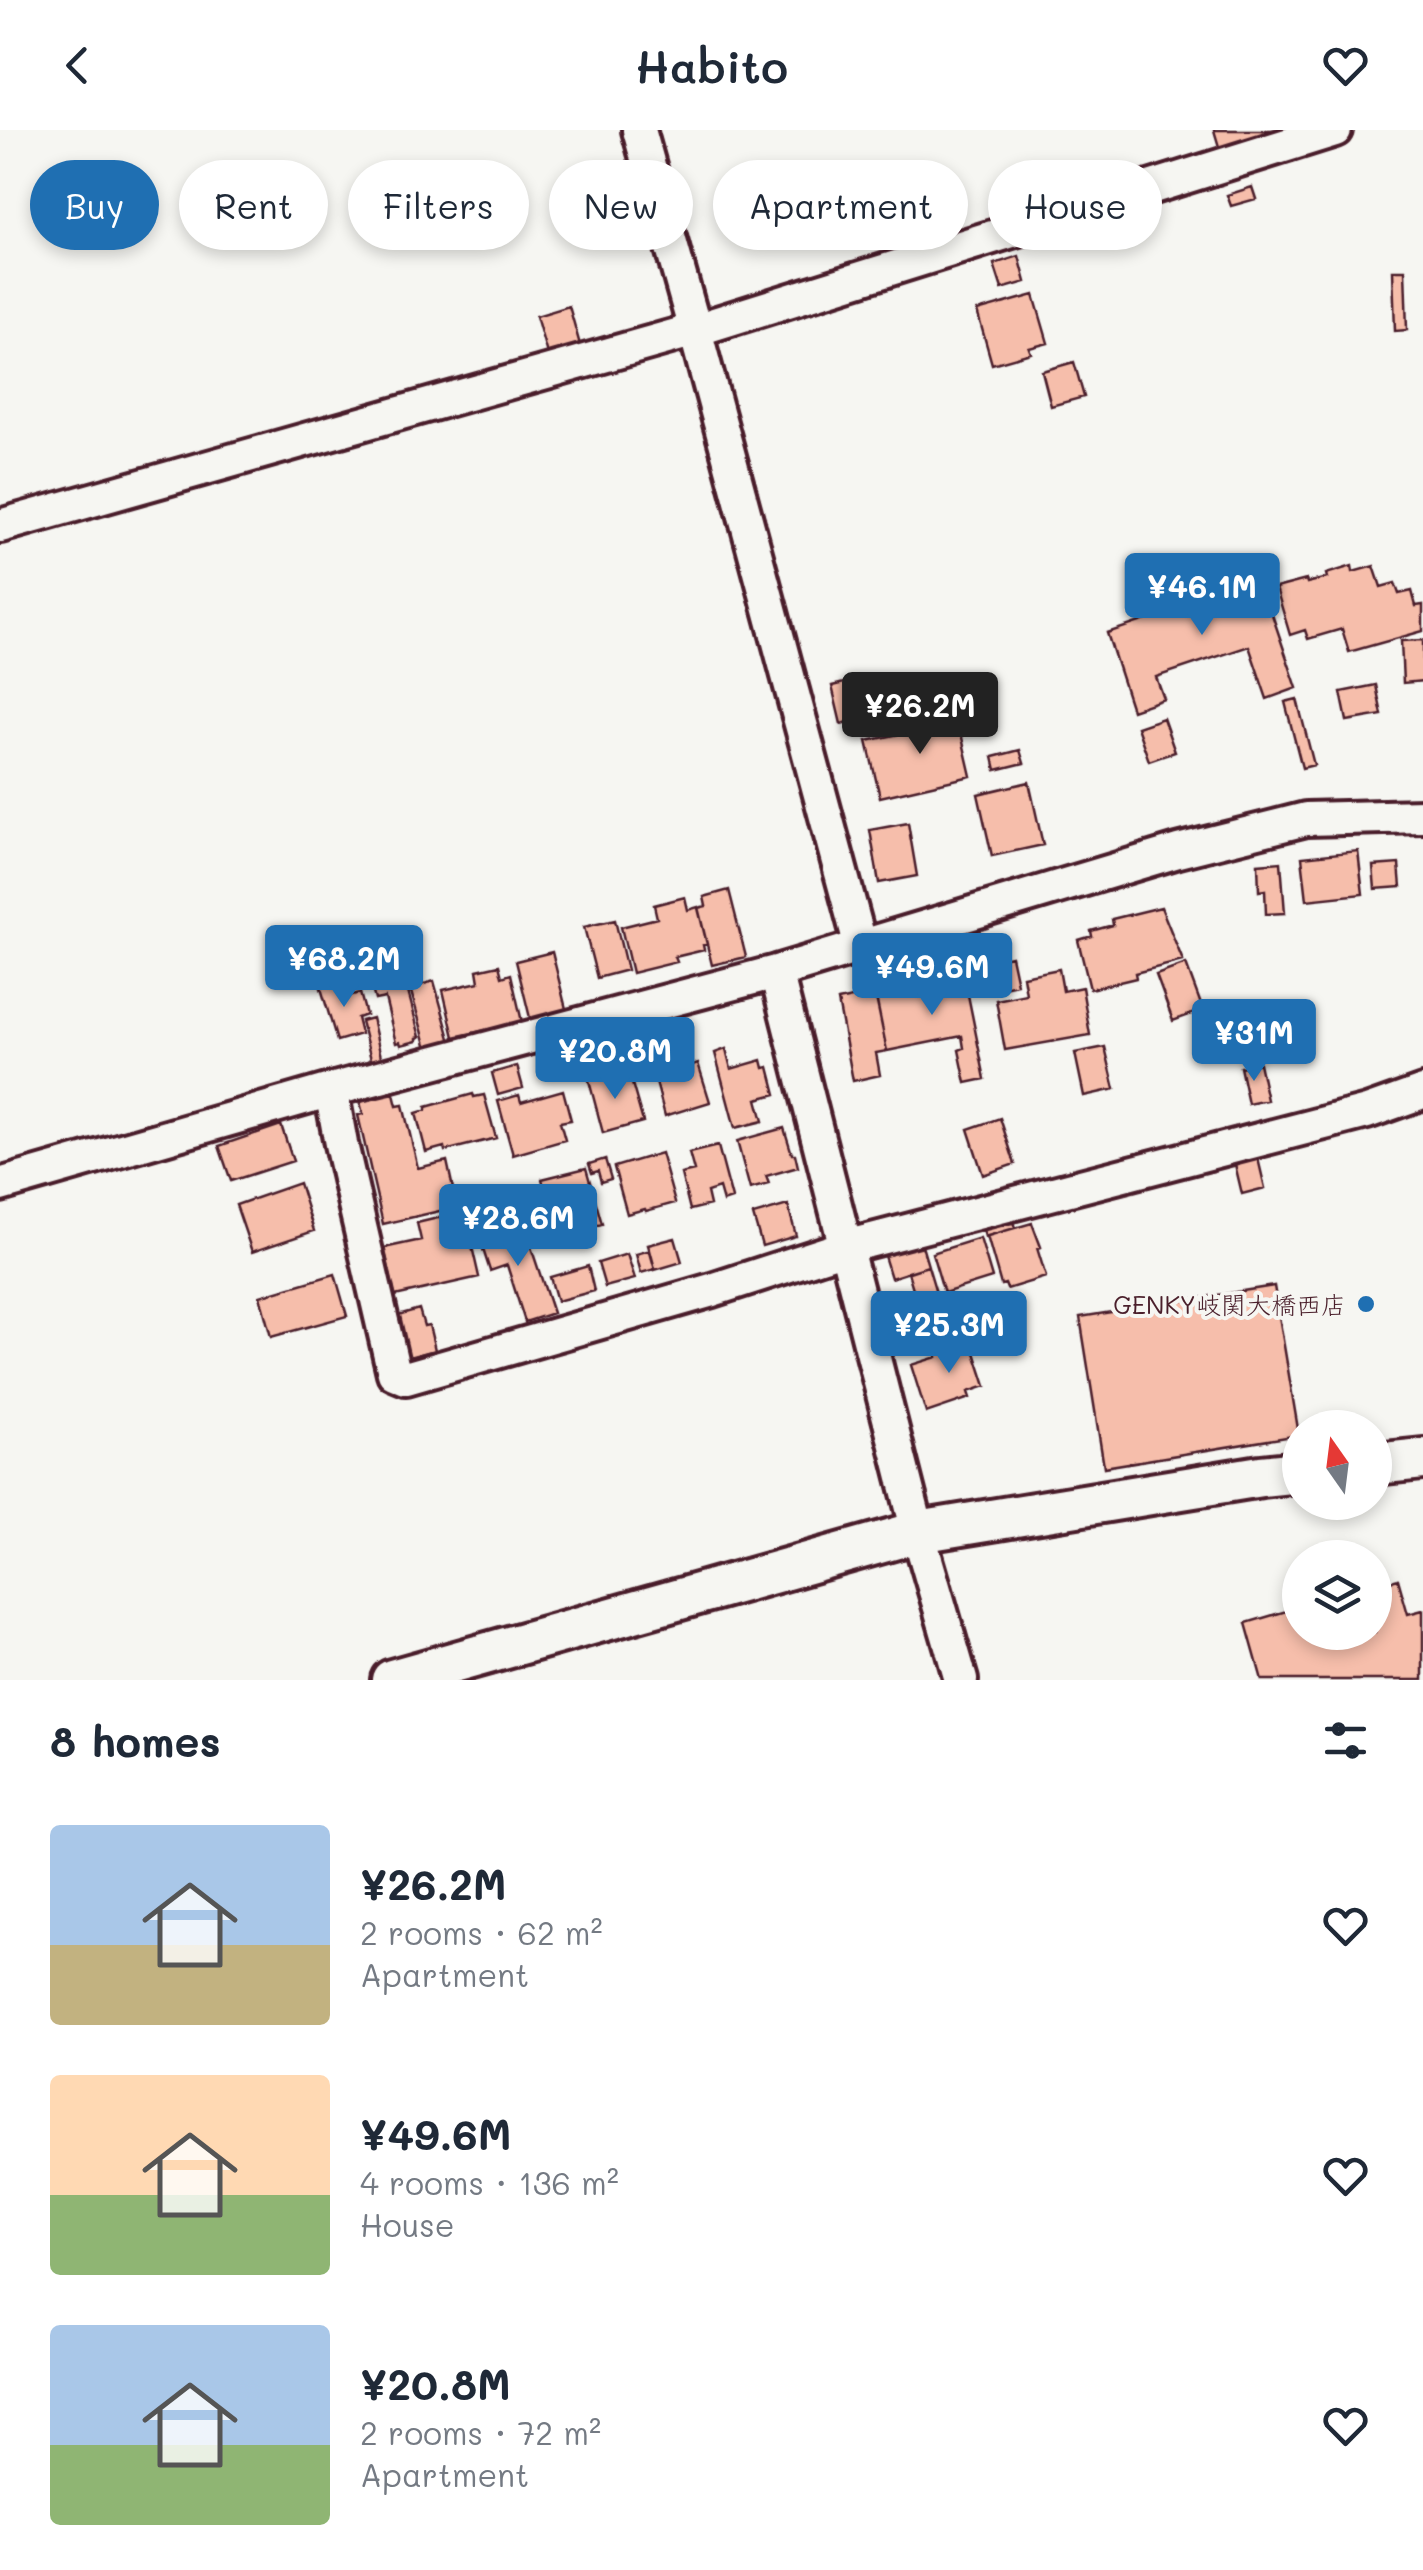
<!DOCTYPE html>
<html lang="en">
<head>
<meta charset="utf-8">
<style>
  :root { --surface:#fff; --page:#f6f6f7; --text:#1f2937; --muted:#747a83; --accent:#1f6fb2 }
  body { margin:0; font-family:Mali,"Klee One",sans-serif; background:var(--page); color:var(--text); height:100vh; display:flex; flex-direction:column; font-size:38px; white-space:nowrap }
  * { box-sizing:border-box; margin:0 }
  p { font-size:32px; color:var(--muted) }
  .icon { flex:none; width:55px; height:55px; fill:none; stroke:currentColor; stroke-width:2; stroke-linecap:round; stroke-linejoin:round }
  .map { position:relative; height:1550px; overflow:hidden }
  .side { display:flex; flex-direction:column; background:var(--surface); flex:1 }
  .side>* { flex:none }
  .top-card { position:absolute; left:30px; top:30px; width:1365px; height:90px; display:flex; gap:20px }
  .needle { width:65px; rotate:346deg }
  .controls { position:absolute; left:1282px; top:1280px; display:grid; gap:20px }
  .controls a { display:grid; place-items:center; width:110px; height:110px; border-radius:50%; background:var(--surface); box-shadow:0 5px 15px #0003; font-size:50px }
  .price { position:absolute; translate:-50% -85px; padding:0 22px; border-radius:10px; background:var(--accent); color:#fff; font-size:32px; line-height:65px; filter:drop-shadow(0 2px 5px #0008) }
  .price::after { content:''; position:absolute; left:50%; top:60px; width:30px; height:22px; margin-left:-15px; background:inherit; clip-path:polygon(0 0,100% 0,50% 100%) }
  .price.selected { background:#222; color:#fff }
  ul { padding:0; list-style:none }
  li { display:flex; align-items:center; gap:30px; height:250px; padding:0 50px }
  li span { display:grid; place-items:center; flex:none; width:280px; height:200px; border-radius:10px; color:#555 }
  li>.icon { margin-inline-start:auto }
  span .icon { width:120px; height:120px; fill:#fffc; stroke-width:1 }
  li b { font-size:42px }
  h2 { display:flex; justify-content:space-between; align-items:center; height:120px; padding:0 50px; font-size:42px }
  .chip { padding:0 35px; border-radius:45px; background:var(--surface); box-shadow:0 5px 15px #0003; font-size:35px; line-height:90px }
  .chip.selected { background:var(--accent); color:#fff }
  header { display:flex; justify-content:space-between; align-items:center; height:130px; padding:0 50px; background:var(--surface); font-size:45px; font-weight:600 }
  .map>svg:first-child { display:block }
</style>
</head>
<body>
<header><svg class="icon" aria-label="back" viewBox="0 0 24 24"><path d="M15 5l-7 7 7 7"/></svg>Habito<svg class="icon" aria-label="heart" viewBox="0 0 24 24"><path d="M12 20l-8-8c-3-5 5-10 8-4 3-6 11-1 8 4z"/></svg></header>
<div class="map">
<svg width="1423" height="1550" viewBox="0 0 1423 1550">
  <rect width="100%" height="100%" fill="#f6f6f2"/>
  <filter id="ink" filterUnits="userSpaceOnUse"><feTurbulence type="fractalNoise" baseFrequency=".01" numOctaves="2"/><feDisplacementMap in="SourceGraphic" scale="20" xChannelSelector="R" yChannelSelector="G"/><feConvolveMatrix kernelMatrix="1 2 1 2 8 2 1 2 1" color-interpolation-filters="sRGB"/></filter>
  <g filter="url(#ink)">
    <path fill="#f6beab" stroke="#4a1f2b" stroke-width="2.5" d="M1214 0H1285L1223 30Z
      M1252 57 1256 69 1231 76 1227 65Z
      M1019 126 1026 152 1002 159 994 134Z
      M1393 140H1405L1407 200 1395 201Z
      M1034 165 1048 213 1029 218 1031 223 992 234 977 181Z
      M569 176 580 215 547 224 536 186Z
      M1074 232 1084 267 1051 276 1042 241Z
      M1352 436 1353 442 1374 436 1381 457 1395 453 1399 464 1412 461 1416 476 1423 475V501L1349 522 1342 499 1308 509 1305 500 1290 505 1276 458 1306 450 1307 453 1327 448 1326 444Z
      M1259 446 1297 558 1267 569 1249 516 1156 547 1164 569 1132 580 1107 503 1167 483 1160 463 1207 447 1210 454 1225 449 1228 456Z
      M1423 510V551L1403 553 1401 511Z
      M869 547 879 584 841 594 832 556Z
      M1376 555 1382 585 1347 591 1341 562Z
      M1297 569 1314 635 1302 638 1285 572Z
      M957 586 971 646 880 667 867 611 904 603 903 598Z
      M1163 588 1175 622 1149 631 1137 597Z
      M1020 620 1024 633 996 640 993 627Z
      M1029 652 1043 715 992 726 978 664Z
      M908 693 917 746 879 753 870 700Z
      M1358 721 1363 764 1307 770 1302 727Z
      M1281 732 1285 783 1266 784 1265 760 1259 761 1258 734Z
      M1399 734 1401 757 1375 759 1373 736Z
      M729 760 746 827 712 835 698 778 706 776 704 767Z
      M685 767 688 780 698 777 707 814 703 815 704 820 675 827 677 832 632 843 621 797 657 788 654 775Z
      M1161 777 1183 831 1135 843 1136 848 1090 859 1078 810 1092 806 1091 801 1113 795 1112 789Z
      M615 790 627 840 597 848 584 797Z
      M552 822 567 883 531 892 516 831Z
      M1011 826 1017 854 989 860 983 832Z
      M1186 834 1203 880 1173 891 1156 845Z
      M499 835 502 847 511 844 522 892 454 907 443 860 479 852 477 840Z
      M954 838 958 857 966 855 985 949 966 953 959 920 964 918 962 906 887 921 876 867 913 860 910 847Z
      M1059 839 1063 861 1082 857 1090 905 1005 920 996 870 1026 864 1023 846Z
      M347 850 352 865 360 863 366 885 357 888 361 904 337 911 321 858Z
      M434 851 451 912 427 918 410 858Z
      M399 852 401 860 407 858 420 907 417 908V911L401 915 400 912 396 913 385 868 375 870 372 859Z
      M875 863 887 921 876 923 880 945 853 951 838 871Z
      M372 888 382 931 372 933 361 891Z
      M681 899 691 930 664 937 655 906Z
      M1105 917 1115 959 1084 966 1075 923Z
      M726 919 731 939 762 930 764 938 769 937 776 964 757 969 763 991 735 998 715 923Z
      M698 933 710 972 665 986 653 941 679 934 681 939Z
      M1259 933 1267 970 1248 974 1240 937Z
      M517 936 523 958 498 965 492 943Z
      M629 943 643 992 603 1003 588 947 599 944 601 950Z
      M563 960 571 990 560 992 565 1010 513 1025 498 971 519 965 521 972Z
      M394 964 397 976 403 975 418 1038 447 1031 457 1077 383 1094 358 985 363 984 360 972Z
      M473 964 474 967 484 965 496 1008 445 1021 444 1017 426 1022 416 983 426 980V977Z
      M1000 988 1015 1034 983 1045 968 999Z
      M281 995 293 1031 231 1051 219 1016Z
      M784 998 792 1024H795L798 1037 766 1046 769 1054 750 1059 737 1011Z
      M718 1016 732 1069 723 1072 719 1058 707 1062 710 1075 690 1080 681 1044 694 1041 689 1023Z
      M1256 1020 1265 1058 1242 1064 1233 1026Z
      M661 1023 675 1073 646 1081 645 1079 627 1084 614 1037Z
      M605 1029 611 1049 601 1052 598 1041 592 1043 589 1034Z
      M586 1038 602 1094 570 1103 571 1108 546 1115 534 1070 547 1066 542 1049Z
      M299 1053 314 1101 252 1122 236 1075Z
      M788 1075 796 1106 762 1116 753 1085Z
      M1008 1076 1015 1098 985 1107 979 1085Z
      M459 1083 460 1087 465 1086 479 1147 395 1166 384 1118 421 1110 417 1093Z
      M523 1093 553 1183 525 1192 507 1135 490 1141 479 1107Z
      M1032 1093 1041 1117 1037 1118 1046 1147 1007 1159 1005 1154 1001 1155 987 1106Z
      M918 1102 928 1136 891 1148 880 1113Z
      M675 1108 682 1132 655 1140 648 1115Z
      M980 1108 992 1148 944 1163 932 1123Z
      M650 1120 655 1139 641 1143 636 1124Z
      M627 1124 635 1149 605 1157 598 1133Z
      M588 1136 594 1161 557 1171 550 1147Z
      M928 1136 943 1186 923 1192 908 1142Z
      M335 1144 347 1186 271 1207 260 1166Z
      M1274 1156 1299 1305 1104 1337 1080 1187Z
      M419 1179 424 1196 429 1195 435 1220 405 1228 394 1186Z
      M970 1207 986 1256 968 1262 970 1268 926 1283 911 1235 937 1227 935 1219Z
      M1398 1449 1408 1484 1423 1480V1550H1262L1246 1493 1297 1478 1291 1455 1300 1452V1502H1375V1456Z"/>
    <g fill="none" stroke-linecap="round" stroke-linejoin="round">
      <defs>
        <path id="minor" d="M639 0 695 200 861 817
          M0 396 695 200 1335 0
          M776 842 918 1402 961 1550
          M331 960 341 1014 394 1243 406 1248 712 1160 845 1117 1367 982 1423 962
          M0 1055 331 960 776 842 1178 721 1306 689 1423 686"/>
        <path id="tertiary" d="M1375 1334 1423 1329
          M392 1550 918 1402 1261 1346 1300 1342"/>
      </defs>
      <use href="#minor" stroke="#4a1f2b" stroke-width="40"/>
      <use href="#tertiary" stroke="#4a1f2b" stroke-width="48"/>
      <use href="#minor" stroke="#f6f6f2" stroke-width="32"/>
      <use href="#tertiary" stroke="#f6f6f2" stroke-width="40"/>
    </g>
  </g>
  <circle fill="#1f6fb2" stroke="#f6f6f2" stroke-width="4" cx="1366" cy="1174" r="10"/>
  <g text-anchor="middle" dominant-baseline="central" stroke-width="8" stroke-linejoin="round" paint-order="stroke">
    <g font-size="25" fill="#4a1f2b" stroke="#f6f6f2" text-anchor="end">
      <text x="1346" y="1174">GENKY岐関大橋西店</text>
    </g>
  </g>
</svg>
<div class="controls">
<a><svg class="needle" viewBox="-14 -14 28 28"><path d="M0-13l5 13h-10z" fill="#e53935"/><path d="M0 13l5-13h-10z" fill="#747a83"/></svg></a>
<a><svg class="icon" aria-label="layers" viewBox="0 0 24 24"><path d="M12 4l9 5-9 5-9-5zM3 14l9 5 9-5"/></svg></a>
</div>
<b class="price" style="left:1202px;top:508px">¥46.1M</b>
<b class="price selected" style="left:920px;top:627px">¥26.2M</b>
<b class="price" style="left:344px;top:880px">¥68.2M</b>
<b class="price" style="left:932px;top:888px">¥49.6M</b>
<b class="price" style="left:1254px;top:954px">¥31M</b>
<b class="price" style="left:615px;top:972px">¥20.8M</b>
<b class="price" style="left:518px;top:1139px">¥28.6M</b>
<b class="price" style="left:949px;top:1246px">¥25.3M</b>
<div class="top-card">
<a class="chip selected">Buy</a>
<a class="chip">Rent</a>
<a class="chip">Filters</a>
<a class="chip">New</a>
<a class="chip">Apartment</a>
<a class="chip">House</a>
</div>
</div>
<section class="side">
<h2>8 homes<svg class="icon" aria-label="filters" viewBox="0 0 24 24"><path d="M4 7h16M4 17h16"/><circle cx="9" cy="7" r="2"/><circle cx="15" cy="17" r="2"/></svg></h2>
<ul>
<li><span style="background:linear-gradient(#a9c7e8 60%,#c2b280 0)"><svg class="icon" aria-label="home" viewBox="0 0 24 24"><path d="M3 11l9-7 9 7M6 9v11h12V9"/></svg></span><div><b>¥26.2M</b><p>2 rooms · 62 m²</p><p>Apartment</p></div><svg class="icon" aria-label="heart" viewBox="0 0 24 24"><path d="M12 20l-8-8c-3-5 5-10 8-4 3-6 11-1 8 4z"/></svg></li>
<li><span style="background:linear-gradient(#ffd9b3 60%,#8fb573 0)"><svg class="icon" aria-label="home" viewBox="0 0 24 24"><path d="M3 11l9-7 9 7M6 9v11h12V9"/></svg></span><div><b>¥49.6M</b><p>4 rooms · 136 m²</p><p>House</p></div><svg class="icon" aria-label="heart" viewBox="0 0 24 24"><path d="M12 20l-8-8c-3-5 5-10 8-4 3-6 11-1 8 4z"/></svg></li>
<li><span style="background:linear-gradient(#a9c7e8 60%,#8fb573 0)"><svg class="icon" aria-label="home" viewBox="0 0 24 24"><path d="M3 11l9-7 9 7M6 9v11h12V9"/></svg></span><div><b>¥20.8M</b><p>2 rooms · 72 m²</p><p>Apartment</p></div><svg class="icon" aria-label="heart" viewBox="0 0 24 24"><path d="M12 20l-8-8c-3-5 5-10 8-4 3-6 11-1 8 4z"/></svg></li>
</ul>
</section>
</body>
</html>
